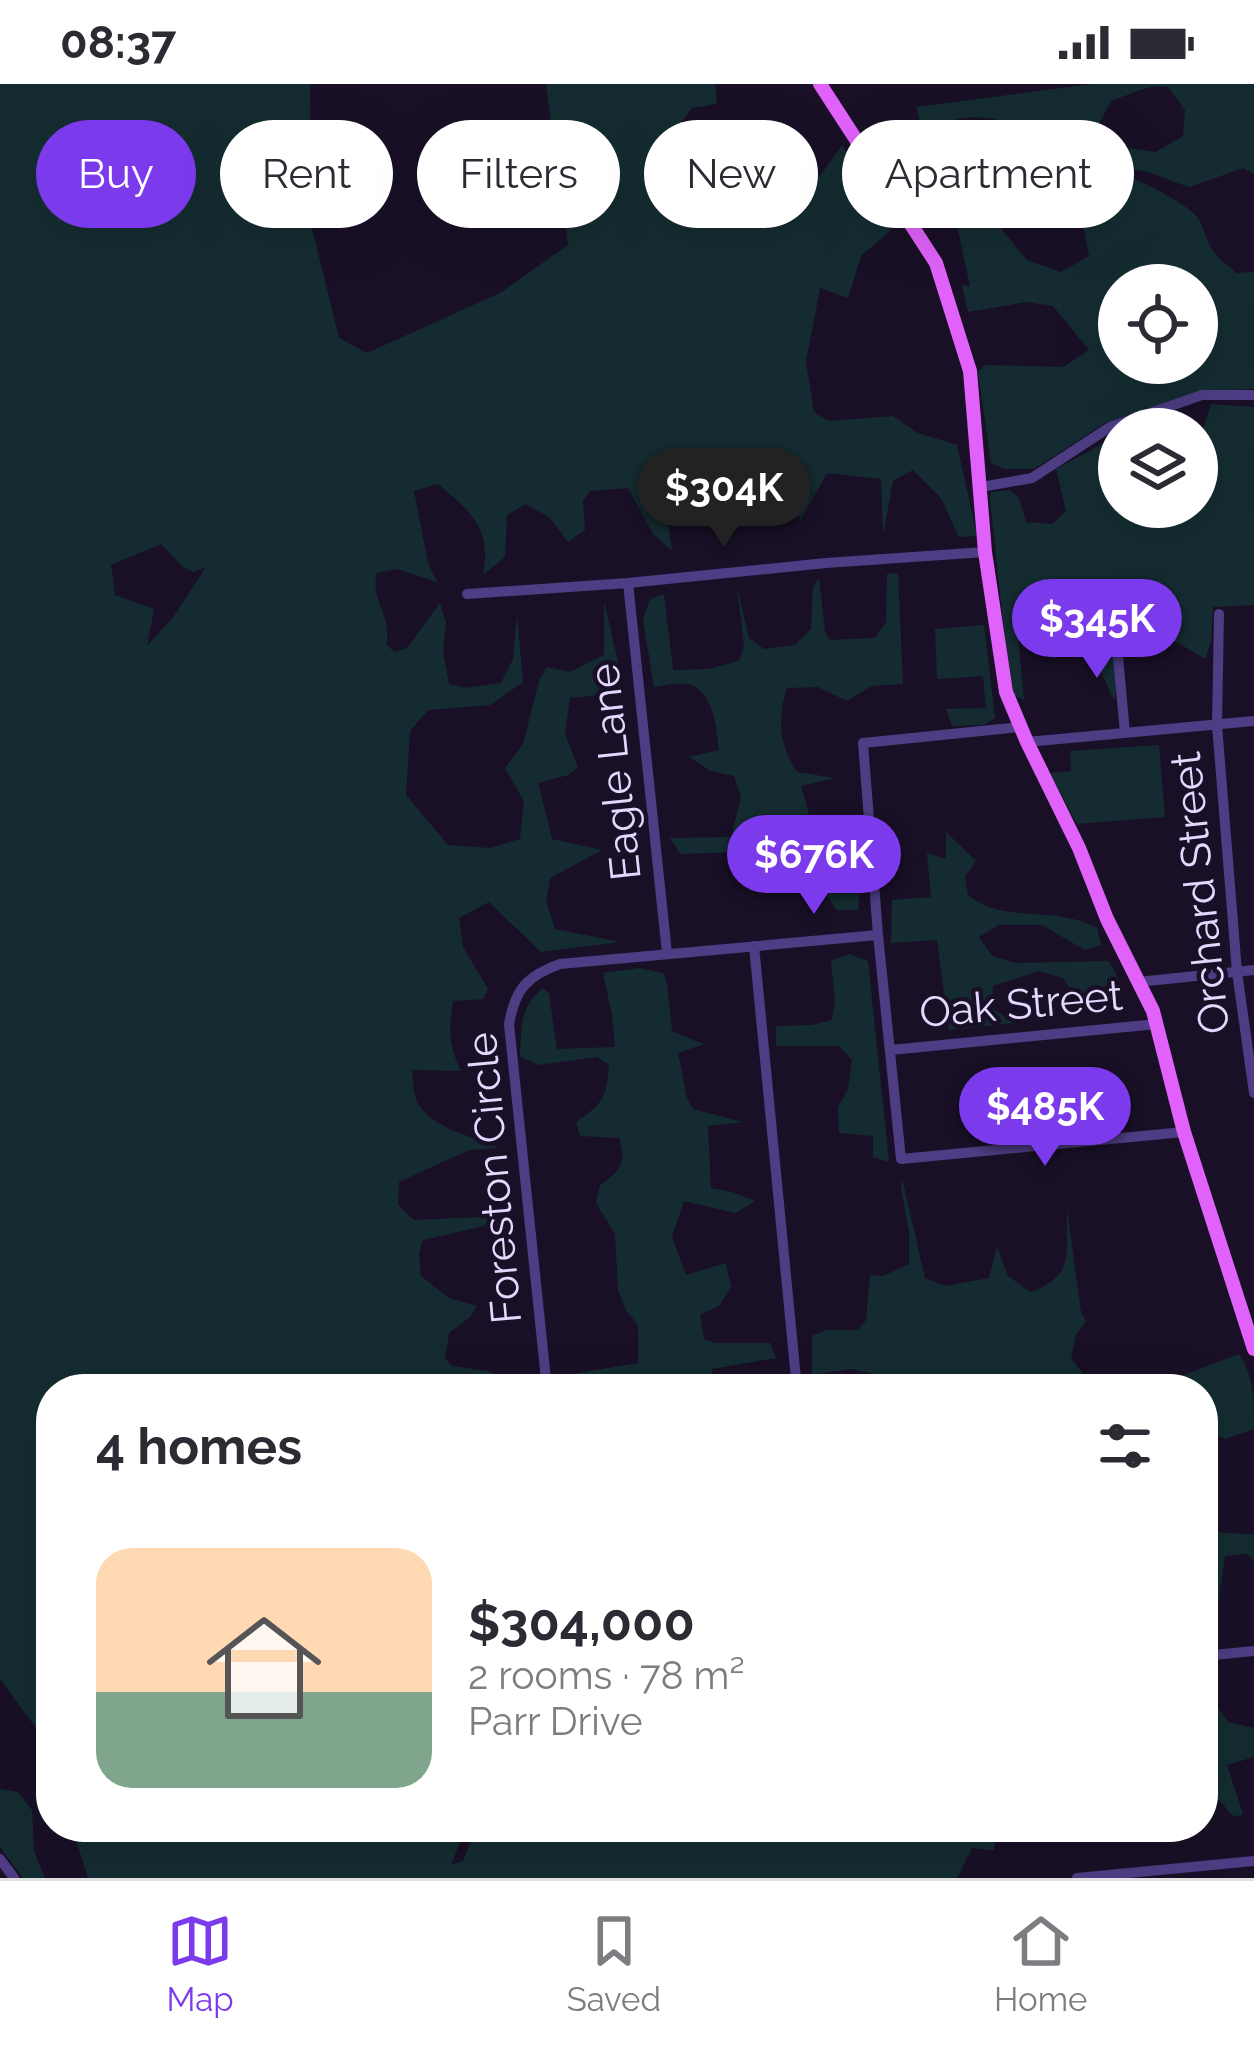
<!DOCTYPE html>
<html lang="en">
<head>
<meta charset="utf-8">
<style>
  :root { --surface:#fff; --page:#f7f7f7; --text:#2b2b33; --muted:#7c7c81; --line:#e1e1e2; --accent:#7c3aed }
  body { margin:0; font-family:Raleway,sans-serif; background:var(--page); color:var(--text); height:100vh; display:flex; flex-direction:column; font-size:45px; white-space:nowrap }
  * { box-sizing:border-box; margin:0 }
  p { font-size:39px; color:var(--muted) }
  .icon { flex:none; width:66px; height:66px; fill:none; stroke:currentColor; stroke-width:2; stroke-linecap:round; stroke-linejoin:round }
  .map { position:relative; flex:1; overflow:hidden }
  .side { position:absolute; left:36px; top:1290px; width:1182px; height:468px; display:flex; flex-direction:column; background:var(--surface); border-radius:48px; box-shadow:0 12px 48px #0002 }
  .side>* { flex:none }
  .banner { position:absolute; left:36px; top:36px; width:1182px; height:108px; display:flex; gap:24px }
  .controls { position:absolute; left:1098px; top:180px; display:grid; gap:24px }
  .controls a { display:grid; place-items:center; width:120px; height:120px; border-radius:50%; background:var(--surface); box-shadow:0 12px 48px #0002; font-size:60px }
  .price { position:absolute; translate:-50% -102px; padding:0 27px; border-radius:42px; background:var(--accent); color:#fff; font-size:39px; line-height:78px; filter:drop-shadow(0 3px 6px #0008) }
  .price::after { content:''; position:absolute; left:50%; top:72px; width:36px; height:27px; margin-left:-18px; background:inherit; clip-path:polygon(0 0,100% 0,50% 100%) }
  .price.active { background:#222; color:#fff }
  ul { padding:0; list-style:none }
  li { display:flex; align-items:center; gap:36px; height:300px; padding:0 60px }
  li+li { border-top:3px solid var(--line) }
  li span { display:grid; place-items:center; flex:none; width:336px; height:240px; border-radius:36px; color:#555 }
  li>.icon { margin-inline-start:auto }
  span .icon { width:144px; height:144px; fill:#fffc; stroke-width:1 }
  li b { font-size:51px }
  h2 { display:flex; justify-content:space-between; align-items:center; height:144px; padding:0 60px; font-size:51px }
  .tag { padding:0 42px; border-radius:54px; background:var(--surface); box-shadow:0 12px 48px #0002; font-size:42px; line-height:108px }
  .tag.active { background:var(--accent); color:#fff }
  .status { display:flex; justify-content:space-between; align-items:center; height:84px; padding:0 60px; background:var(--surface); direction:ltr }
  .status svg { height:33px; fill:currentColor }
  .dock { display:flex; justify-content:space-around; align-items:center; height:168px; border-top:3px solid var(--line); background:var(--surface); font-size:33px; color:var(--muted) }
  .dock a { display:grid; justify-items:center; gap:6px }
  .dock .active { color:var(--accent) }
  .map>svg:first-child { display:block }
</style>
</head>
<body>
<div class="status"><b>08:37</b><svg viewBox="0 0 49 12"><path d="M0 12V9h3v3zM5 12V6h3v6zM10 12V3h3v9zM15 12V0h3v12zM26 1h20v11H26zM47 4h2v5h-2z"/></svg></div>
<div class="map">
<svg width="1254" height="1794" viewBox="0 0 1254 1794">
  <rect width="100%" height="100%" fill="#191027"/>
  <path fill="#142c31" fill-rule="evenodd" d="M0 0H310L312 144 339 254 367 269 500 209 568 161 546 0H715L717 20 692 24 679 41 693 75 715 89 755 76 777 78 820 92 842 61 891 134 889 148 861 172 848 214 820 204 806 278 814 328 829 337 893 332 918 349 957 361 977 452 959 453 941 414 913 386 893 397 883 451 881 395 827 389 801 436 779 394 733 398V448L718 442 712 404 691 394 665 421 672 467 654 451 628 404 590 407 583 417 585 446 568 458 550 434 526 420 507 431 505 473 483 491C492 444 471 428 438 400L414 407 428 479 437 498 397 485 377 489C369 516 393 531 386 560L394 568 407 564 440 519 446 539 443 567 449 600 465 604 501 599 513 575 517 531 523 598 490 621 428 626 410 647 406 711 448 761 490 764 520 755 524 717 505 684 523 660 539 597 547 583 570 588 604 571V517L621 591 609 610 570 614 565 650 578 683 568 691 538 699 552 755 602 766 550 794 546 817 555 845 620 858 541 868 489 818 459 834 463 863 488 905 483 915 453 917C448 944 449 962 461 987L412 986C413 994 413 1007 416 1015 427 1044 473 1052 499 1064L469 1066 399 1098 398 1121 414 1136 480 1133 501 1138 423 1156 419 1169 421 1192 449 1214 477 1222 470 1233 449 1249 445 1275 453 1282 487 1287 524 1299 469 1305H51V1679L42 1652 0 1595ZM161 460 182 482 194 488 206 483 174 532 147 562 154 525 115 511 111 481Z
    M1092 0H1254V90L1243 84 1190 103C1168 97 1149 85 1126 85 1070 83 1013 102 956 103L934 63 933 58 949 47 972 44 1073 62H1115L1156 68 1183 52 1185 26 1168 3C1144 0 1135 10 1112 16L1097 43C1088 47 1079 50 1069 50 1023 49 978 17 936 44L921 41 916 23Z
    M1130 94C1145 98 1188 121 1197 133 1205 144 1206 158 1214 168 1220 176 1229 182 1236 189L1254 188V305L1203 307 1105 339 1034 385H1004L991 379 978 288 985 281 1063 283 1089 266 1053 222 1027 218 968 228 962 201 970 202 953 124 971 118 980 119 1027 176 1061 188 1089 172 1081 131 1054 124 1032 107 1091 101ZM1119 201H1197V279H1119Z
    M1211 320 1254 323V521L1213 523 1211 558 1205 575C1170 554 1169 551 1128 557L1114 616C1103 590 1081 549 1048 547 1039 546 1027 552 1018 553L1024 616 1014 611 1005 555 990 416 991 408 1010 406 1019 414 1026 438 1052 440 1066 427 1056 385 1119 351V423H1197V351L1204 342Z
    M898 489 903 600 871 602 847 617 818 603 787 604C777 633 779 661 797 688L835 694 801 702 809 731 837 738 860 750 861 792 858 826H836L803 773 770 788 765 778 741 768 680 770 670 754 731 753 741 713 734 692 711 687 689 673 719 666C717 647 714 612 694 602 683 597 666 601 654 603L643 536 650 515 664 510 673 586 708 585 739 577 744 562 737 502 749 554 764 565 795 561 811 545 813 503 819 494 825 548 830 556 875 554 886 538 887 490Z
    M984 541 995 634 984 641 952 642 946 625 986 624 983 592 937 595 935 545Z
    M1159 661 1165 733 1077 740 1050 689 1071 687 1070 667Z
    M946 748 976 777 965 793 968 811C1004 841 1053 820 1097 844L1101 861 1085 866 1042 841H998L979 853 992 872 1016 879 1109 877 1119 896 1082 914 1075 912 1063 894 1039 887 993 902 992 924 1014 939 949 946 937 856 891 859 892 816 931 813 927 769 946 775Z
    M849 870 868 877 889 1078 873 1073V1052L839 1049 838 1023 848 1005 852 976 839 962H776V942L812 941 832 936 835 918 831 877Z
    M639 884 663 889 667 900 672 947 704 960 678 969 687 1014 693 1025 743 1038 708 1042 711 1104 732 1108 755 1117 735 1129 684 1117 672 1153 686 1191 726 1179 731 1203 719 1222 700 1231 704 1255 714 1259H770L776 1274 712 1285V1305H644V1300L634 1294 566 1291 638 1279V1241L626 1226 618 1206 615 1150 596 1119 600 1101C621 1087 627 1078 619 1054L580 1052 576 1038C603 1020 607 1013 609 981L597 973 538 981 520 972C522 943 519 923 543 904L549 909 557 965 615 963 612 931 603 889Z
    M902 1094 925 1194 945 1202 989 1194 997 1163 1008 1192 1030 1208C1077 1192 1065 1168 1067 1125L1081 1228 1086 1237 1076 1251 1071 1274 1086 1294 1117 1298 1176 1294 1239 1270C1254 1292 1254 1317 1254 1345L1225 1355 1203 1347V1305H887L874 1290 851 1285 812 1291V1252L826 1246H858L866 1236 870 1191 883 1192 909 1180V1148L901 1104Z
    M1203 1441 1223 1449 1254 1450V1478L1247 1470 1225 1472 1214 1547 1203 1549Z
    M1204 1588 1216 1621 1228 1638 1254 1644V1673L1227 1681 1243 1730 1234 1733 1216 1713 1203 1708Z
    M0 1705 18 1708 32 1726 34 1767 45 1794H23L0 1763Z
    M72 1743H466L451 1781 463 1777 477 1743H997L994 1767 972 1764 957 1794H88Z"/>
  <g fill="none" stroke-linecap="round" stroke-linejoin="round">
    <path stroke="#4e3d84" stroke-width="10" d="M981 403 1032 394 1110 343 1202 311H1254
      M628 499 667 869
      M467 510 628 499 826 479 985 468
      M1219 530 1217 641 1237 888 1254 1009
      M1115 540 1125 649
      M1020 643 863 659 878 851 901 1075 1184 1048
      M1027 658 1254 637
      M754 862 797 1305
      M1138 898 1254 886
      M891 966 1157 940
      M547 1305 509 940C515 905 527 892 560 880L878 851
      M1203 1572 1254 1567
      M0 1775 14 1794
      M1077 1794 1254 1777"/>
    <path stroke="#e062fa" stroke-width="14" d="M820 0 936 179 970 287 985 468 1006 608 1027 658 1079 764 1107 835 1153 927 1184 1048 1254 1265"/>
  </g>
  <g text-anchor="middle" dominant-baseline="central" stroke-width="9" stroke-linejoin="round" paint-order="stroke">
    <g font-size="42" fill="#e4d8fe" stroke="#191027">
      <text transform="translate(615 688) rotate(-96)">Eagle Lane</text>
      <text transform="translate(1200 809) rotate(-96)">Orchard Street</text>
      <text transform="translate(1021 920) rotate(-5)">Oak Street</text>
      <text transform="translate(494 1094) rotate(-95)">Foreston Circle</text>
    </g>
  </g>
</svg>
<div class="controls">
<a><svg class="icon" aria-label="locate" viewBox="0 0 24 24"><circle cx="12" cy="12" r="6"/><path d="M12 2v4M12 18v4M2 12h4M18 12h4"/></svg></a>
<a><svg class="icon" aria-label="layers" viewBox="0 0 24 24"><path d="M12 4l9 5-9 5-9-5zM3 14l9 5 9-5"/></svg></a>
</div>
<b class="price active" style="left:724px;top:466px">$304K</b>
<b class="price" style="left:1097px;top:597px">$345K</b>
<b class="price" style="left:814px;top:833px">$676K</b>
<b class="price" style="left:1045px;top:1085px">$485K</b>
<div class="banner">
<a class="tag active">Buy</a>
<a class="tag">Rent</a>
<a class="tag">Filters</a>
<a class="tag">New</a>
<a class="tag">Apartment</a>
</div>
<section class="side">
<h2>4 homes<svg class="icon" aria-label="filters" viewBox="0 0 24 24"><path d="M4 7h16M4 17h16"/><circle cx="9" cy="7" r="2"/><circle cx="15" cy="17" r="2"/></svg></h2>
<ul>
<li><span style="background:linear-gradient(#ffd9b3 60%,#7fa58c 0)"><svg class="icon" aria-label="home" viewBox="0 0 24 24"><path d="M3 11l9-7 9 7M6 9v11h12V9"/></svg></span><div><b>$304,000</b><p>2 rooms · 78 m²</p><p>Parr Drive</p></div></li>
</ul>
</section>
</div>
<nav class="dock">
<a class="active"><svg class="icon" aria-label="map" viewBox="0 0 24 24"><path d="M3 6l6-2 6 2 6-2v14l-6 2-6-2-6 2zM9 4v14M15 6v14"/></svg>Map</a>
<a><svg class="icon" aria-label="saved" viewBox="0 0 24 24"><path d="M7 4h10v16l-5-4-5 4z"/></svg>Saved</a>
<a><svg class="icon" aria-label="home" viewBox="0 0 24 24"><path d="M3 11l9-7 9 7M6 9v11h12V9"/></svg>Home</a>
</nav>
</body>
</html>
